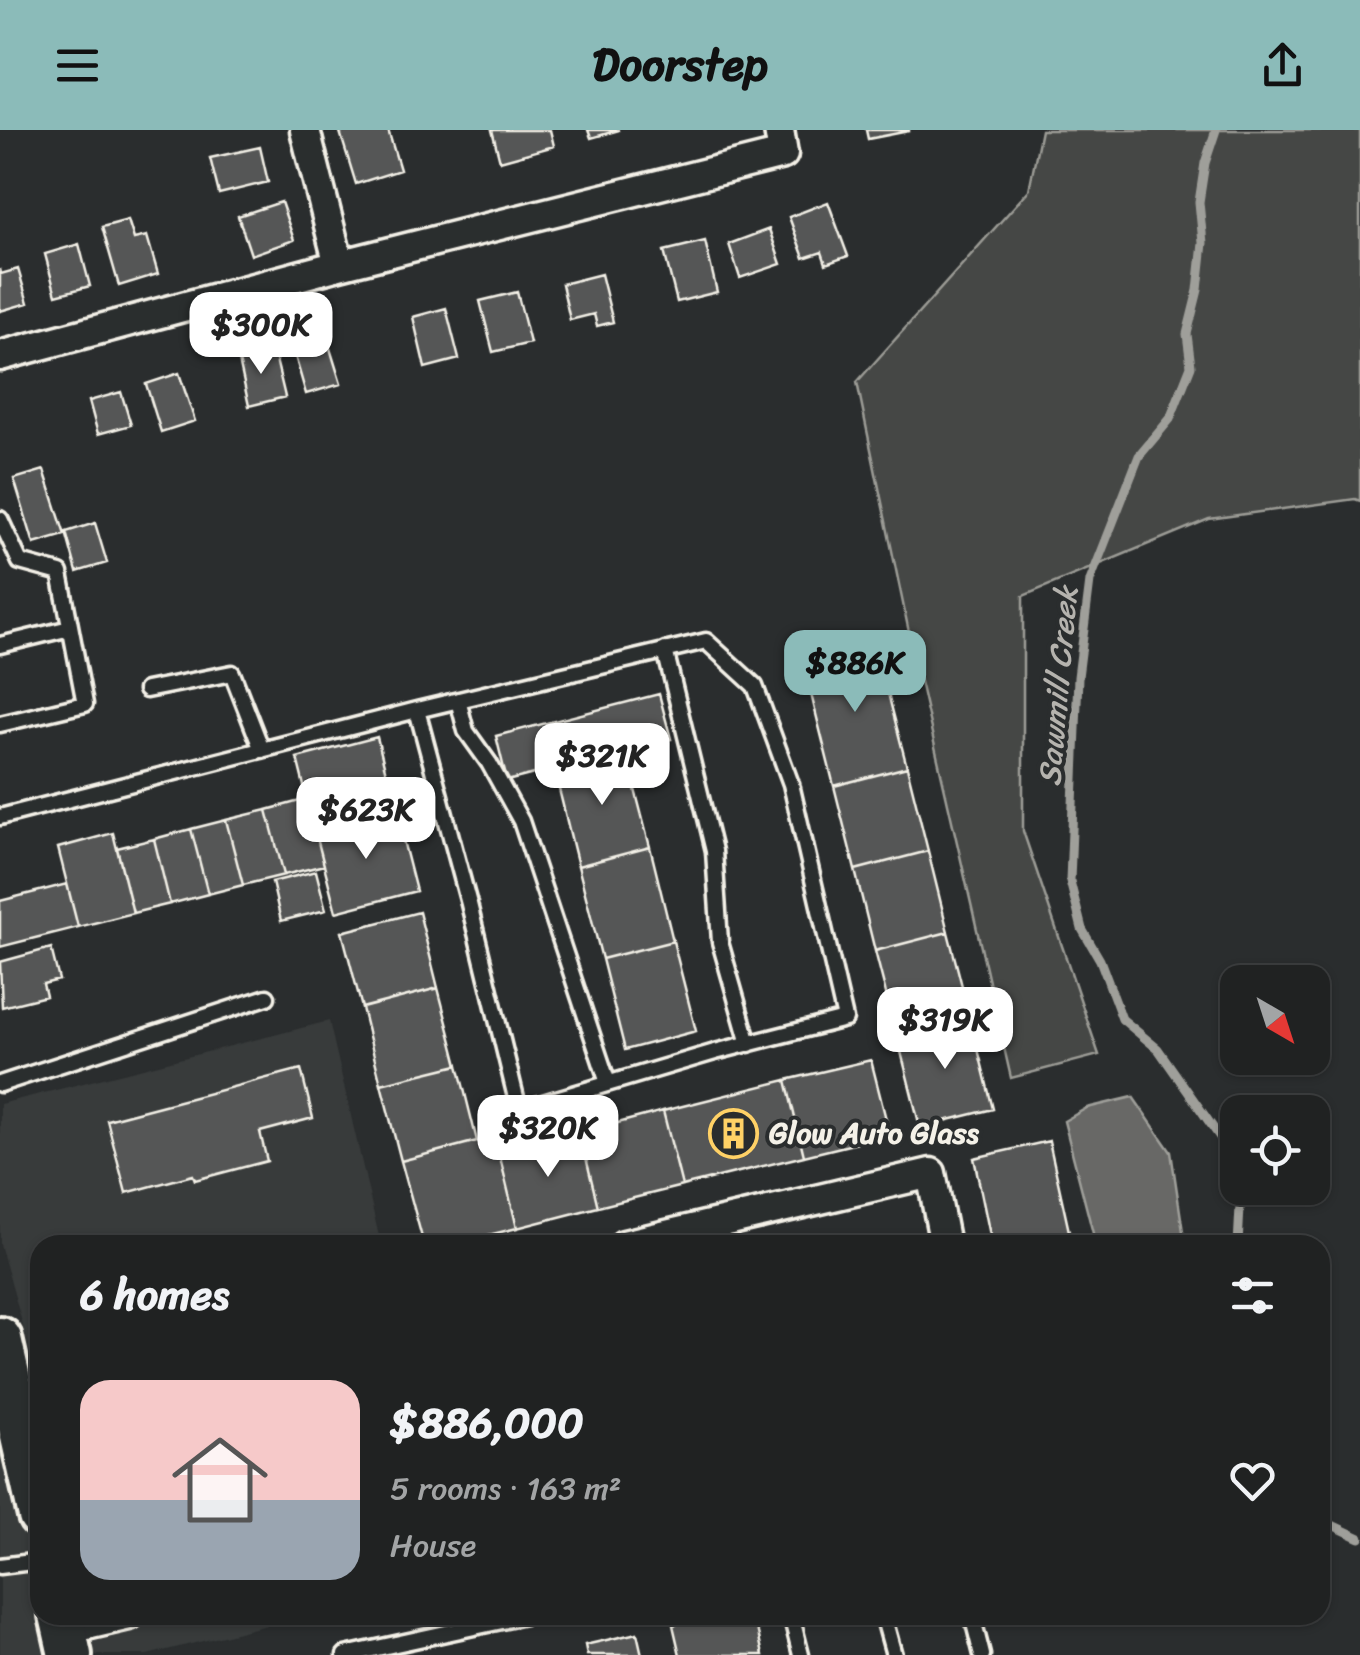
<!DOCTYPE html>
<html lang="en">
<head>
<meta charset="utf-8">
<style>
  :root { --surface:#202222; --page:#2d2f2f; --text:#f1f3f6; --muted:#a2a4a5; --line:#3d3f40; --accent:#8bbbb9 }
  body { margin:0; font-family:Sriracha,sans-serif; background:var(--page); color:var(--text); height:100vh; display:flex; flex-direction:column; font-size:38px; white-space:nowrap }
  * { box-sizing:border-box; margin:0 }
  p { font-size:32px; color:var(--muted) }
  .icon { flex:none; width:55px; height:55px; fill:none; stroke:currentColor; stroke-width:2; stroke-linecap:round; stroke-linejoin:round }
  .map { position:relative; flex:1; overflow:hidden }
  .panel { position:absolute; left:30px; top:1105px; width:1300px; height:390px; display:flex; flex-direction:column; background:var(--surface); border-radius:30px; box-shadow:0 2px 8px #0004,0 0 0 2px var(--line) }
  .panel>* { flex:none }
  .needle { width:65px; rotate:141deg }
  .fabs { position:absolute; left:1220px; top:835px; display:grid; gap:20px }
  .fabs a { display:grid; place-items:center; width:110px; height:110px; border-radius:20px; background:var(--surface); box-shadow:0 2px 8px #0004,0 0 0 2px var(--line); font-size:50px }
  .price { position:absolute; translate:-50% -85px; padding:0 22px; border-radius:20px; background:#fff; color:#222; font-size:32px; line-height:65px; filter:drop-shadow(0 2px 5px #0008) }
  .price::after { content:''; position:absolute; left:50%; top:60px; width:30px; height:22px; margin-left:-15px; background:inherit; clip-path:polygon(0 0,100% 0,50% 100%) }
  .price.on { background:var(--accent); color:#111 }
  ul { padding:0; list-style:none }
  li { display:flex; align-items:center; gap:30px; height:250px; padding:0 50px }
  li span { display:grid; place-items:center; flex:none; width:280px; height:200px; border-radius:30px; color:#555 }
  li>.icon { margin-inline-start:auto }
  span .icon { width:120px; height:120px; fill:#fffc; stroke-width:1 }
  li b { font-size:42px }
  h2 { display:flex; justify-content:space-between; align-items:center; height:120px; padding:0 50px; font-size:42px }
  header { display:flex; justify-content:space-between; align-items:center; height:130px; padding:0 50px; background:var(--accent); color:#111; font-size:45px; font-weight:700 }
  .map>svg:first-child { display:block }
</style>
</head>
<body>
<header><svg class="icon" aria-label="menu" viewBox="0 0 24 24"><path d="M4 6h16M4 12h16M4 18h16"/></svg>Doorstep<svg class="icon" aria-label="share" viewBox="0 0 24 24"><path d="M12 15V3M7 8l5-5 5 5M5 13v7h14v-7"/></svg></header>
<div class="map">
<svg width="1360" height="1525" viewBox="0 0 1360 1525">
  <rect width="100%" height="100%" fill="#2a2d2e"/>
  <filter id="ink" filterUnits="userSpaceOnUse"><feTurbulence type="fractalNoise" baseFrequency=".01" numOctaves="2"/><feDisplacementMap in="SourceGraphic" scale="20" xChannelSelector="R" yChannelSelector="G"/><feConvolveMatrix kernelMatrix="1 2 1 2 8 2 1 2 1" color-interpolation-filters="sRGB"/></filter>
  <g filter="url(#ink)">
    <path fill="#373a3a" d="M329 891 381 1115H40V1218L30 1221 0 1114V974Z
      M40 1307V1485H269L271 1494 147 1525H0V1316Z"/>
    <path fill="#444645" stroke="#9c9c96" stroke-width="2.5" d="M1041 0H1360V371L1355 369 1209 389 1023 466V701L1099 925 1011 948 911 512 857 252 1029 60Z"/>
    <path fill="#676866" stroke="#9f9f9a" stroke-width="2.5" d="M1133 967 1171 1022 1185 1115H1096L1064 991 1087 978Z"/>
    <g fill="none" stroke-linecap="round" stroke-linejoin="round">
      <path stroke="#9f9f9a" stroke-width="9" d="M1216 0 1205 33 1199 72 1203 113 1198 160 1187 204 1191 236 1170 289 1139 326 1090 451 1078 547 1070 751 1082 799 1100 830 1122 889 1158 919 1238 1033
        M1238 1115 1241 1058
        M1320 1380 1328 1393 1360 1408"/>
    </g>
    <path fill="#555756" stroke="#f4f1e8" stroke-width="2.5" d="M348 0H388L400 40 356 54 340 2Z
      M492 0H550L554 16 500 31Z
      M588 0H619L591 8Z
      M866 0H909V1L868 9Z
      M260 17 268 52 219 64 210 28Z
      M281 72 294 110 251 125 238 86Z
      M828 72 848 126 826 134 822 122 804 128 789 87Z
      M128 90 134 109 147 106 158 144 119 156 102 97Z
      M769 99 781 134 740 148 729 114Z
      M705 111 717 162 677 172 664 121Z
      M79 114 90 156 56 165 45 124Z
      M0 139 1 144 18 139 28 173 0 181Z
      M601 144 613 192 597 196 594 184 570 190 562 154Z
      M517 162 530 213 493 222 480 171Z
      M446 178 459 229 425 238 413 187Z
      M325 202 341 254 306 264 291 212Z
      M273 217 285 267 249 276 238 226Z
      M179 243 195 291 161 302 146 254Z
      M121 262 131 295 98 304 89 271Z
      M44 340 65 405 34 414 14 349Z
      M95 393 107 433 77 442 66 402Z
      M875 513 907 637 834 656 803 532Z
      M659 564 671 609 507 651 496 606Z
      M377 607 396 683 316 704 297 628Z
      M625 621 650 717 578 736 554 639Z
      M907 637 928 721 855 740 834 656Z
      M307 669 324 735 284 745 267 680Z
      M267 680 284 745 243 755 226 690Z
      M396 683 416 761 336 782 316 704Z
      M226 690 243 755 208 764 191 699Z
      M191 699 208 764 170 774 154 709Z
      M113 703 133 783 78 797 58 718Z
      M154 709 170 774 133 783 117 718Z
      M650 717 673 811 602 829 578 736Z
      M928 721 948 802 875 821 855 740Z
      M316 741 326 780 281 791 272 752Z
      M67 754 78 797 0 817V771Z
      M419 782 438 858 362 878 342 802Z
      M948 802 970 887 897 906 875 821Z
      M673 811 696 901 625 920 602 829Z
      M51 818 59 850 43 854 46 866 2 877 0 832Z
      M438 858 458 935 381 954 362 878Z
      M970 887 993 979 920 997 897 906Z
      M871 930 890 1005 804 1026 786 950Z
      M458 935 477 1011 401 1031 381 954Z
      M301 939 313 988 260 1002 267 1031 195 1050 193 1045 126 1063 107 990Z
      M786 950 804 1026 682 1056 663 981Z
      M663 981 682 1056 598 1077 580 1003Z
      M580 1003 598 1077 517 1098 499 1023Z
      M477 1011 499 1023 517 1098 448 1115H424L401 1031Z
      M1049 1011 1072 1115H992L974 1028Z
      M714 1485H754L763 1525H680L673 1495Z
      M637 1503 642 1525H587L585 1515Z"/>
    <g fill="none" stroke-linecap="round" stroke-linejoin="round">
      <defs>
        <path id="lane" d="M0 389 20 432 60 443 85 574 0 594
          M0 515 70 498
          M665 520 714 721 720 812 749 914
          M146 560 232 543 262 620
          M458 570 466 601 489 633 521 691 608 953
          M0 687 417 580 706 511 755 556 791 654 845 889 715 922 519 980 469 774 417 580
          M0 954 267 867
          M0 1436 40 1431
          M791 1485 801 1525
          M883 1485 894 1525
          M972 1485 982 1525
          M345 1525 529 1485"/>
        <path id="street" d="M305 0 339 135
          M0 226 339 135 783 24 779 0
          M624 1115 931 1043 945 1115
          M65 1500 129 1485"/>
        <path id="primary" d="M0 1209 40 1386
          M61 1485 70 1525"/>
      </defs>
      <use href="#lane" stroke="#f4f1e8" stroke-width="21"/>
      <use href="#street" stroke="#f4f1e8" stroke-width="35"/>
      <use href="#primary" stroke="#f4f1e8" stroke-width="50"/>
      <use href="#lane" stroke="#2a2d2e" stroke-width="14"/>
      <use href="#street" stroke="#2a2d2e" stroke-width="28"/>
      <use href="#primary" stroke="#2a2d2e" stroke-width="42"/>
    </g>
  </g>
  <defs>
    <symbol id="building-ring" viewBox="-11 -11 22 22"><circle r="9.5" fill="#2a2d2e" stroke="#ffd166" stroke-width="1.5"/><path d="M-4-6H4V6H1V3H-1V6H-4ZM-2.5-4.3h1.7v1.8h-1.7ZM.8-4.3h1.7v1.8H.8ZM-2.5-1h1.7V.8h-1.7ZM.8-1h1.7V.8H.8Z" fill="#ffd166"/></symbol>
  </defs>
  <g fill-rule="evenodd">
    <use href="#building-ring" x="706" y="976" width="55" height="55"/>
  </g>
  <g text-anchor="middle" dominant-baseline="central" stroke-width="8" stroke-linejoin="round" paint-order="stroke">
    <g font-size="30" font-weight="bold" fill="#f4f1e8" stroke="#2a2d2e" text-anchor="start">
      <text x="769" y="1003">Glow Auto Glass</text>
    </g>
    <g font-size="32" font-style="italic" fill="#b5b3ae" stroke="#2a2d2e">
      <text transform="translate(1058 556) rotate(-85)">Sawmill Creek</text>
    </g>
  </g>
</svg>
<div class="fabs">
<a><svg class="needle" viewBox="-14 -14 28 28"><path d="M0-13l5 13h-10z" fill="#e53935"/><path d="M0 13l5-13h-10z" fill="#a2a4a5"/></svg></a>
<a><svg class="icon" aria-label="locate" viewBox="0 0 24 24"><circle cx="12" cy="12" r="6"/><path d="M12 2v4M12 18v4M2 12h4M18 12h4"/></svg></a>
</div>
<b class="price" style="left:261px;top:247px">$300K</b>
<b class="price on" style="left:855px;top:585px">$886K</b>
<b class="price" style="left:602px;top:678px">$321K</b>
<b class="price" style="left:366px;top:732px">$623K</b>
<b class="price" style="left:945px;top:942px">$319K</b>
<b class="price" style="left:548px;top:1050px">$320K</b>
<section class="panel">
<h2>6 homes<svg class="icon" aria-label="filters" viewBox="0 0 24 24"><path d="M4 7h16M4 17h16"/><circle cx="9" cy="7" r="2"/><circle cx="15" cy="17" r="2"/></svg></h2>
<ul>
<li><span style="background:linear-gradient(#f6c9c9 60%,#9aa5b1 0)"><svg class="icon" aria-label="home" viewBox="0 0 24 24"><path d="M3 11l9-7 9 7M6 9v11h12V9"/></svg></span><div><b>$886,000</b><p>5 rooms · 163 m²</p><p>House</p></div><svg class="icon" aria-label="heart" viewBox="0 0 24 24"><path d="M12 20l-8-8c-3-5 5-10 8-4 3-6 11-1 8 4z"/></svg></li>
</ul>
</section>
</div>
</body>
</html>
